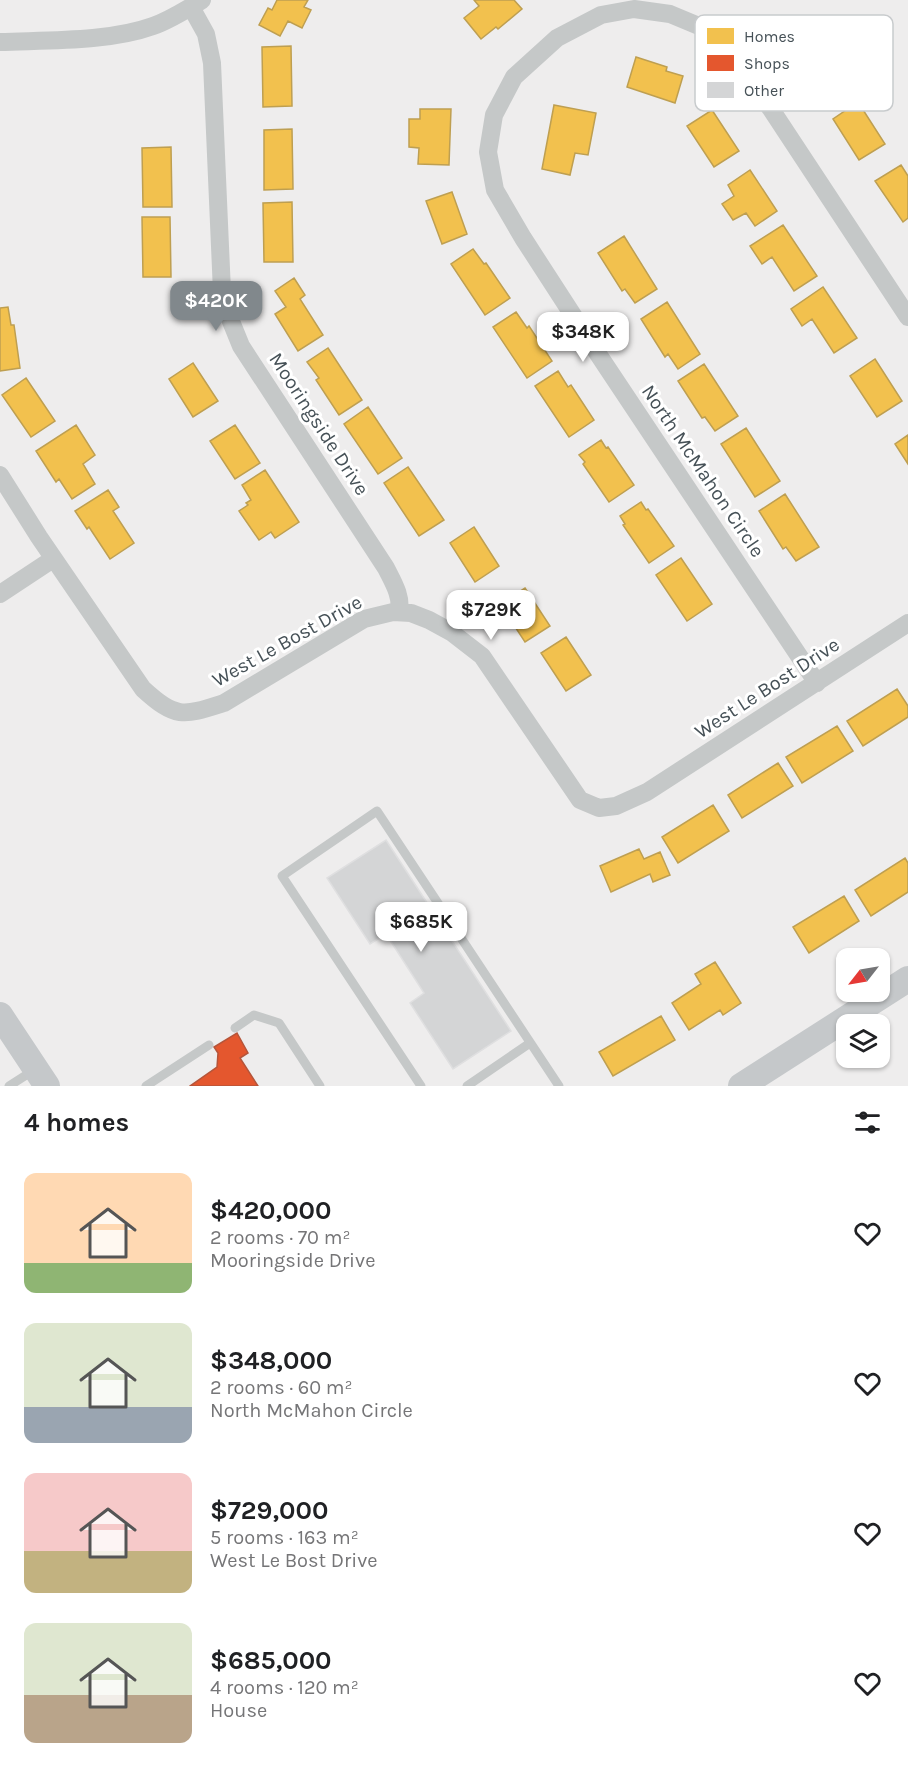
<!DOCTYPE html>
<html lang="en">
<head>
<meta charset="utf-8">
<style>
  :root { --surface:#fff; --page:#f6f6f6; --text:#202124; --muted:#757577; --accent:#81888c }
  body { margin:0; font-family:Karla,sans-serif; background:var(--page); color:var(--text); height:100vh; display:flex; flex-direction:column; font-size:22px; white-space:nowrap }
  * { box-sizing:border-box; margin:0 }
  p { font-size:20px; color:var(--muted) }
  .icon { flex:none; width:33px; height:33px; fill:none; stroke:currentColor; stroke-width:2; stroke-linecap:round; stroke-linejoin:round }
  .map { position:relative; height:1086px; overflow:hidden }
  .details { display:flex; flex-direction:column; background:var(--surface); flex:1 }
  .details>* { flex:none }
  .needle { width:39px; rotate:239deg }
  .fabs { position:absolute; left:836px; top:948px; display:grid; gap:12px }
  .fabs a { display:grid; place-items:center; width:54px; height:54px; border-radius:12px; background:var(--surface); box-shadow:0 2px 4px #0004; font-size:30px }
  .price { position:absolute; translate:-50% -51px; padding:0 14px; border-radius:12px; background:#fff; color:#222; font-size:20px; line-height:39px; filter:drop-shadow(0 2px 3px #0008) }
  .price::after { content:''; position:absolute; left:50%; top:36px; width:18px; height:14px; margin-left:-9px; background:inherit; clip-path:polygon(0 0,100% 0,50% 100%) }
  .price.on { background:var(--accent); color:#fff }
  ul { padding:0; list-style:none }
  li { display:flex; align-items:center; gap:18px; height:150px; padding:0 24px }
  li span { display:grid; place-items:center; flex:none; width:168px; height:120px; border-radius:12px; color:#555 }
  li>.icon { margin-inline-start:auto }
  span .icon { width:72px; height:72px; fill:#fffc; stroke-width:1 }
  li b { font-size:26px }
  h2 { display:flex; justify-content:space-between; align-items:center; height:72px; padding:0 24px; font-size:26px }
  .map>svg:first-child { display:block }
</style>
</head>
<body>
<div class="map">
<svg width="908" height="1086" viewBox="0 0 908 1086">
  <rect width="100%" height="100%" fill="#eeeded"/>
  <path fill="#f2c14e" stroke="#be9f51" stroke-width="1.5" d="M277 0H308L304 7 311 10 302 28 288 21 280 36 259 25 268 8 272 10Z
    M474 0H514L522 9 498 29 496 27 481 39 464 18 479 6Z
    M291 46 292 106 263 107 262 47Z
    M636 57 667 67 666 71 683 76 675 103 627 87Z
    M858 102 885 144 859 160 833 119Z
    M554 105 596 113 588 155 575 153 570 175 542 169Z
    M420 109H451L449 165 418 164 419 148 409 147V119H420Z
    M712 110 739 151 714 167 687 126Z
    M292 129 293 189 264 190V130Z
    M171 147 172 207H143L142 148Z
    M901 165 908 176V218L903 222 875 181Z
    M750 170 777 211 755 226 746 213 733 220 722 204 734 196 728 185Z
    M452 192 467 234 442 244 426 201Z
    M292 202 293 262H264L263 203Z
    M142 217H170L171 277H143Z
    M783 225 817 276 794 291 772 257 762 264 750 246Z
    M624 236 657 289 635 303 625 289 622 291 598 253Z
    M473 249 484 264 486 263 510 298 485 315 451 264Z
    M294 278 305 295 300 299 323 335 298 351 275 314 286 307 275 291Z
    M823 287 857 338 834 353 812 319 802 326 791 309Z
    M667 302 700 354 678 369 668 354 665 357 641 319Z
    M8 307 11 325H14L20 368 0 371V308Z
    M516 312 527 328 529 326 552 361 527 378 493 327Z
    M328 348 362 400 339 415 316 380 319 378 307 362Z
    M875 359 902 401 877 417 850 376Z
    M193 363 218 401 193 417 169 379Z
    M704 364 738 416 715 431 705 417 702 418 678 381Z
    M558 371 568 387 571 385 594 420 569 437 535 386Z
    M26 378 55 421 31 437 2 395Z
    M368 407 402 458 378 474 344 424Z
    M76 425 95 455 83 464 95 484 72 499 59 479 56 482 36 451Z
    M235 425 260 463 235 479 210 441Z
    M746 428 780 481 755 497 721 444Z
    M908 435V464L895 444Z
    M601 440 606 448 608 447 634 485 609 502 583 464 585 462 579 455Z
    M408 467 444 520 419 536 384 483Z
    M265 470 299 522 275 538 271 532 259 540 239 511 248 505 246 503 251 500 242 485Z
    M108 490 119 507 113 511 134 543 110 559 89 527 87 529 75 511Z
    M785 494 819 547 796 561 786 547 783 549 759 511Z
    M641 502 646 510 648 509 674 546 649 563 623 525 625 524 620 516Z
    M474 527 499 566 475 582 450 543Z
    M681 558 712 604 687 621 656 575Z
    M525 588 550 626 525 642 500 604Z
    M566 637 591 675 566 691 541 653Z
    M897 689 908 706V717L863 746 847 721Z
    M837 726 853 751 802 783 786 757Z
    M778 763 793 786 742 818 728 795Z
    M713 805 729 831 678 863 662 837Z
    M639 849 644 859 660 852 670 875 653 882 650 874 611 892 600 866Z
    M905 858 908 863V892L871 916 855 890Z
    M844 896 859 921 809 953 793 927Z
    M715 962 741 1003 723 1015 720 1010 689 1030 672 1003 701 984 695 974Z
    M661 1016 675 1040 613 1076 599 1052Z"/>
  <path fill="#e4572e" stroke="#b5553a" stroke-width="1.5" d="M237 1033 248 1053 240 1058 258 1086H190L217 1067 218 1053 214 1047Z"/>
  <path fill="#d4d5d6" stroke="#dfdfe0" stroke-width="1.5" d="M386 840 511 1031 453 1069 410 1003 424 993 386 934 370 944 327 878Z"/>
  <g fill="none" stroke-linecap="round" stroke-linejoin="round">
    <path stroke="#c5c8c8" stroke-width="9" d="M235 1028 254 1015 279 1023 320 1086
      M9 1086 34 1070
      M146 1086 209 1045
      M421 1086 282 876 377 811 559 1086
      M467 1086 530 1043"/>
    <path stroke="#c5c8c8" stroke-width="18" d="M191 7 206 34 212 63 222 292 228 314 241 346 386 568C393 582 402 596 399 612
      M0 42C47 40 109 42 153 26 170 20 186 10 202 0
      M0 475 39 537 143 689C176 719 183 716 224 703L364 619 393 612 411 613 429 620 451 632 482 656 580 800 599 808 616 806 647 792 908 623
      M0 594 53 559
      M817 683 600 357 523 238 495 190 488 152 494 115 514 77 557 38 601 15 634 9 670 14 706 29 732 50 908 317"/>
    <path stroke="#c5c8ca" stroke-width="26" d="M0 1015 47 1086
      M741 1086 908 979"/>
  </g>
  <g text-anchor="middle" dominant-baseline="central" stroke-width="6" stroke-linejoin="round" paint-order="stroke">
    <g font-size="20" fill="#465157" stroke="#fff">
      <text transform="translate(319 424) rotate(57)">Mooringside Drive</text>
      <text transform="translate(703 471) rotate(56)">North McMahon Circle</text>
      <text transform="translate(287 641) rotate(-29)">West Le Bost Drive</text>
      <text transform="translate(767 688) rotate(-33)">West Le Bost Drive</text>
    </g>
  </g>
  <rect x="695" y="15" width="198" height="96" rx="9" fill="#fff" stroke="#c8cbcd" stroke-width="1.5"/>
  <rect x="707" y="28" width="27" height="16" fill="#f2c14e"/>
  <rect x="707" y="55" width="27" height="16" fill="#e4572e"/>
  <rect x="707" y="82" width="27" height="16" fill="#d4d5d6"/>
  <g font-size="16" fill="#465157">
    <text x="744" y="42">Homes</text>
    <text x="744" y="69">Shops</text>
    <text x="744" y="96">Other</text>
  </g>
</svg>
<div class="fabs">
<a><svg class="needle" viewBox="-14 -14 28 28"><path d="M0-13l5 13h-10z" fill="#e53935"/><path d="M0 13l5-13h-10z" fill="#757577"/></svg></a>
<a><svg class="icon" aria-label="layers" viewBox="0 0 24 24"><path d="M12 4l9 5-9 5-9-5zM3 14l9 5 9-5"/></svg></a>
</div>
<b class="price on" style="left:216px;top:332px">$420K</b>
<b class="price" style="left:583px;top:363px">$348K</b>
<b class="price" style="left:491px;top:641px">$729K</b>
<b class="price" style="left:421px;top:953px">$685K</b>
</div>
<section class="details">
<h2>4 homes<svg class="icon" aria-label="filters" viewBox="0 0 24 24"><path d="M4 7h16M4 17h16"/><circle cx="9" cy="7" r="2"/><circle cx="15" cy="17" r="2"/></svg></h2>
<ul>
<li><span style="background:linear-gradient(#ffd9b3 75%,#8fb573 0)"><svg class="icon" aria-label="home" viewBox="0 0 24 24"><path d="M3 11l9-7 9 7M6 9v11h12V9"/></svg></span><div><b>$420,000</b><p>2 rooms · 70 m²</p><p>Mooringside Drive</p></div><svg class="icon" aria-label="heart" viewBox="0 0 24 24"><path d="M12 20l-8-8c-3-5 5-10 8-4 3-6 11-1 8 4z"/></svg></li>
<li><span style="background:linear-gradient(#dfe7d0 70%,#9aa5b1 0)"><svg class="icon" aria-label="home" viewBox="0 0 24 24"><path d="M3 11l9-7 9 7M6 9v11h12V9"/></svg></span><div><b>$348,000</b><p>2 rooms · 60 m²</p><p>North McMahon Circle</p></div><svg class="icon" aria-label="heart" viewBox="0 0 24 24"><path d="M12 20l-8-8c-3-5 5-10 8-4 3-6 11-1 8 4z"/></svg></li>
<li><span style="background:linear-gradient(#f6c9c9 65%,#c2b280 0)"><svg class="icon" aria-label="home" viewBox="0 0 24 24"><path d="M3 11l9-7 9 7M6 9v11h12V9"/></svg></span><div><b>$729,000</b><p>5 rooms · 163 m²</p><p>West Le Bost Drive</p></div><svg class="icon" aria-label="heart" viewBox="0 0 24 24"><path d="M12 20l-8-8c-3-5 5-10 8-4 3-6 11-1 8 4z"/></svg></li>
<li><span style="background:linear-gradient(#dfe7d0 60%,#b9a48a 0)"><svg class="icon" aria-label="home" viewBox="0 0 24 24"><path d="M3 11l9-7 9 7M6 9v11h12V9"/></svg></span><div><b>$685,000</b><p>4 rooms · 120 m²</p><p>House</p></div><svg class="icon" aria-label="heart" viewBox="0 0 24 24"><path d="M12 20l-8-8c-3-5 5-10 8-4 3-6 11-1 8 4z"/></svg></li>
</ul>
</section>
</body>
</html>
